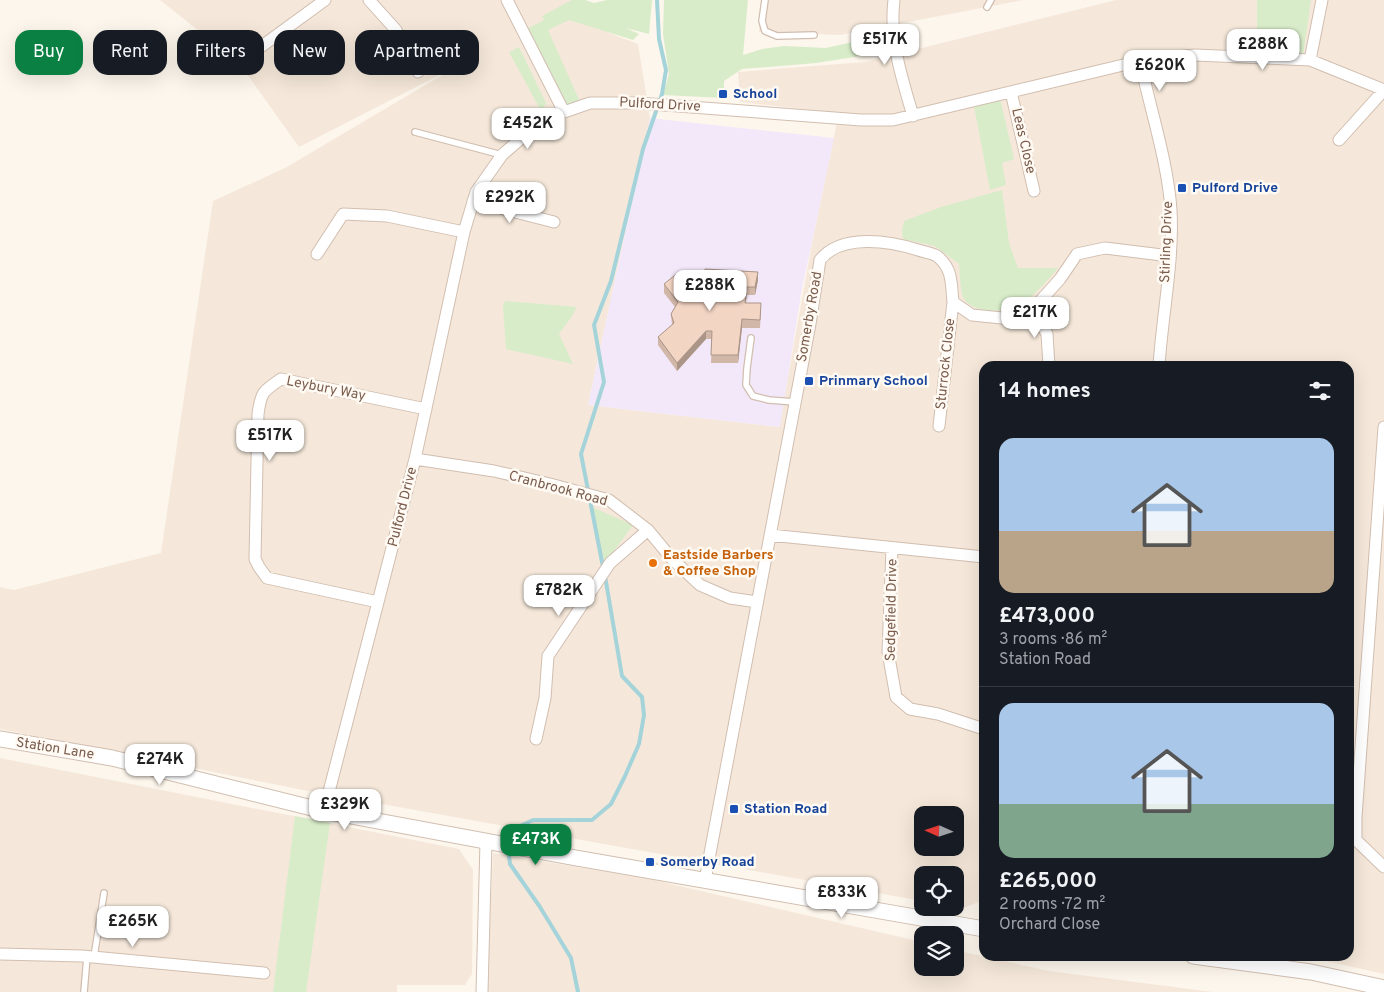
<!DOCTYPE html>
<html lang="en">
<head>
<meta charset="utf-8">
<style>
  :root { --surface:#171b24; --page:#20242c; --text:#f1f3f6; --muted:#9ea1a6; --line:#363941; --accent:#0b8043 }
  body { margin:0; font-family:Overpass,sans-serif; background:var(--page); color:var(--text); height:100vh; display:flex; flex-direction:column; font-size:19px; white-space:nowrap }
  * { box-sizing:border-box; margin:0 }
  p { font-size:16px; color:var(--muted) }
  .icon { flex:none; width:28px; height:28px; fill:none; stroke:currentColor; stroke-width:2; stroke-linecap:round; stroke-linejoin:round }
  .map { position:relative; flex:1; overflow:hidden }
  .drawer { position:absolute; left:979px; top:361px; width:375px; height:600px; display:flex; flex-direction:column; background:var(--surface); border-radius:15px; box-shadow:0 5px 20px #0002 }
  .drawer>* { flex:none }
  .top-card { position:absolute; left:15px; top:30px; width:475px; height:45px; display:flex; gap:10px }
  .needle { width:32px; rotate:273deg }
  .fabs { position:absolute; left:914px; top:806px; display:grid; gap:10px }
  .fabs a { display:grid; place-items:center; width:50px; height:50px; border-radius:10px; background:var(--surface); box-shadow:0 5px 20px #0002; font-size:25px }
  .price { position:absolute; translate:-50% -42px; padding:0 11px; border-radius:10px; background:#fff; color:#222; font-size:16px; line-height:32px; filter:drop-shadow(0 1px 2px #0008) }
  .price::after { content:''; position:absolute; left:50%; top:30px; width:15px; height:11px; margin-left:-8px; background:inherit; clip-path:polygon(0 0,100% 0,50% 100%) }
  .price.on { background:var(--accent); color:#fff }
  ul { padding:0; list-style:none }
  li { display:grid; align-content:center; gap:10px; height:265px; padding:0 20px }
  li+li { border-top:1px solid var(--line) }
  li span { display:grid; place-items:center; height:155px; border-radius:15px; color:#555 }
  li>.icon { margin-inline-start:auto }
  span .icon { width:90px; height:90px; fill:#fffc; stroke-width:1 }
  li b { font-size:21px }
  h2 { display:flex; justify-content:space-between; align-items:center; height:60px; padding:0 20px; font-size:21px }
  .chip { padding:0 18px; border-radius:15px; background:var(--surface); box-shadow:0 5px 20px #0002; font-size:18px; line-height:45px }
  .chip.on { background:var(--accent); color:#fff }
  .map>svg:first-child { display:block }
</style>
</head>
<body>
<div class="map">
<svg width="1384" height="992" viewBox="0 0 1384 992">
  <rect width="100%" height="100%" fill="#fdf6ec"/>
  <path fill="#f5e8da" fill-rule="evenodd" d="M160 0H583L578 21 638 44 650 118 588 405 779 427 813 238 839 113 740 102 738 72 865 62 1116 0H1384V974L1304 956H1349V366H984V900L963 908 955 907V875H922V901L303 790 0 729V587L14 590 161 553 213 201 285 168 461 64 299 147 239 63ZM922 815H955V848H922Z
    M762 0H1023L840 35 759 32Z
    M0 758 459 849 473 870 472 974 465 985H397V992H0Z
    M493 853 649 879 922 942V968H955V950L1049 971 1213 992H487Z"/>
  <path fill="#f3e8fa" d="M650 118 834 138 801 294 780 427 588 405Z"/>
  <path fill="#d8ecc9" d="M572 0H585L594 3 607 0H652L649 34 626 28 639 34 633 40 569 20 548 30 581 104 564 112 523 31 544 20 542 16Z
    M664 0H748L743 55 762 49 784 46 826 48 857 41 883 38 886 52 816 63 742 69 724 81V98L663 95 669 74 663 34Z
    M1257 0H1311L1303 56 1257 50Z
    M519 47 546 103 541 111 509 52Z
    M1000 98 1014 159 1002 163 1006 185 990 190 973 101Z
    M1002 190 1009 243 1018 268H1058C1038 292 1018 315 984 310 976 308 969 306 964 299 960 293 960 272 959 264L935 246 903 239 902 231 904 221 941 207Z
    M505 301 577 307 570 319 559 334 573 364 506 349 503 307Z
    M592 507 633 525 605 563 602 560Z
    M295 816 330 823 306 992H273Z"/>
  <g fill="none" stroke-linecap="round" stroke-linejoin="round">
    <path stroke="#a5d3da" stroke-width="4" d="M603 567 581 454 604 382 594 325 611 281 643 149 662 94 666 70 659 39 657 0
      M508 841 507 836 518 827 533 820H592L611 804 625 776 639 744 644 715 642 697 622 676 605 576
      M508 848 510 864 540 907 571 958 578 992"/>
    <defs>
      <path id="service" d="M765 0 762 21 765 31 777 36 814 35
        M987 7 991 0
        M415 132 502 155
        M751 338 747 368 746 385 753 396 769 400 795 402
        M94 957 104 893
        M84 992 87 957"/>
      <path id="minor" d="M369 0 396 30 418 72
        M507 0 564 112
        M894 0C889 40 902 78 913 116
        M251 54 325 0
        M1310 60 1322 0
        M1140 61C1150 108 1168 163 1171 210 1174 259 1162 317 1159 366
        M1011 92 1034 191
        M1339 140 1384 90
        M473 201 554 222
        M317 254 343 214 387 216 464 232
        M1033 309 1047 334 1049 366
        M939 426 953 302
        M1384 427 1356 817V840L1384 867
        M415 459 494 471 550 484 609 500 648 530 672 559 700 585 730 598 757 602
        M770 535 984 557
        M892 548 888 652 896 697 910 709 938 714 984 729
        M378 602 267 578 259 567 255 559 258 414C261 392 263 391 281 379L426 409
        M536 739 545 698 548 656 610 563 648 530
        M324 811 415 459 464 232 476 192 502 155 534 127 564 112 590 103H638L861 120H893L1140 61 1195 55 1310 60 1384 90
        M705 880 810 324 820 260C841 233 890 241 918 250 924 252 932 253 937 256 953 269 951 283 953 302L972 315 1002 318 1033 309 1060 279 1077 254 1105 248 1170 256
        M0 954 82 956 264 973
        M482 992 486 842"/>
      <path id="tertiary" d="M0 739 112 758 324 811 576 858 984 929
        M1193 956 1311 972 1384 988"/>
    </defs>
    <use href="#service" stroke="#d1beb0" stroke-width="8"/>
    <use href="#minor" stroke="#d1beb0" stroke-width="13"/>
    <use href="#tertiary" stroke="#d1beb0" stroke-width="17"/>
    <use href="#service" stroke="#fff" stroke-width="5.5"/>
    <use href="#minor" stroke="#fff" stroke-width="11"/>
    <use href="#tertiary" stroke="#fff" stroke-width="15"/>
  </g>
  <path fill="#d1b7a8" d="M758 280 755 295H747L746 303 761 311 760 328H742L738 363H711L712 339H706L677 371 658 345V337L672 325 671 314 675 307 664 293V284L695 296Z"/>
  <path fill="#aa9588" d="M758 272V280L755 295V287Z
    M742 319V328L738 363V355Z
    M706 331V339L677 371V363Z"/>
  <path fill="#f3d5c3" stroke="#aa9588" d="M705 269 758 272 755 287H747L745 303H761L760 320 742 319 738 355H711L712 331H706L677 363 658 337 674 323 671 314 678 302 664 284 680 271 695 296 705 287Z"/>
  <g fill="#1a4fb4" stroke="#fffaf3" stroke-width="2">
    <rect x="718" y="89" width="10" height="10" rx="2.5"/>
    <rect x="1177" y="183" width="10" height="10" rx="2.5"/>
    <rect x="804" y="376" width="10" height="10" rx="2.5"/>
    <rect x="729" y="804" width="10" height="10" rx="2.5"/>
    <rect x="645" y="857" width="10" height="10" rx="2.5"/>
  </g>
  <circle fill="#e8710a" stroke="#fffaf3" stroke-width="2" cx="653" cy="563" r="5"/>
  <g text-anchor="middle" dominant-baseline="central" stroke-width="5" stroke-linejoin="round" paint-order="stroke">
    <g font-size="14" font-weight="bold" fill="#164399" stroke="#fffaf3" text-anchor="start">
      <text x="733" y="94">School</text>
      <text x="1192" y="188">Pulford Drive</text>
      <text x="819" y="381">Prinmary School</text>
      <text x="744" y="809">Station Road</text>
      <text x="660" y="862">Somerby Road</text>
    </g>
    <g font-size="14" fill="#7a5c4d" stroke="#fffaf3">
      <text transform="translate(660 105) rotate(3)">Pulford Drive</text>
      <text transform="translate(1023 141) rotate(77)">Leas Close</text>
      <text transform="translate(1167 242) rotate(-88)">Stirling Drive</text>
      <text transform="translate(810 317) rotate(-80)">Somerby Road</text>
      <text transform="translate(946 364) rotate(-84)">Sturrock Close</text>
      <text transform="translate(326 389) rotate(11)">Leybury Way</text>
      <text transform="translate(558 489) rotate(15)">Cranbrook Road</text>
      <text transform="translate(403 507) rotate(-76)">Pulford Drive</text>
      <text transform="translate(892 610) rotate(-89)">Sedgefield Drive</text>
      <text transform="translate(55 749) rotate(9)">Station Lane</text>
    </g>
    <g font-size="14" font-weight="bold" fill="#c56008" stroke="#fffaf3" text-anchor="start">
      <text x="663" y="555">Eastside Barbers<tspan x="663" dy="16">&amp; Coffee Shop</tspan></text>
    </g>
  </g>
</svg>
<div class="fabs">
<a><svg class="needle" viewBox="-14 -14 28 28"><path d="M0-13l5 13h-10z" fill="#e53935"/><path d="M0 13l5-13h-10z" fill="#9ea1a6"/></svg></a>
<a><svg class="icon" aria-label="locate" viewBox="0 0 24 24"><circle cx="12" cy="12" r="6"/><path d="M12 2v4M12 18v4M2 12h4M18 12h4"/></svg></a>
<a><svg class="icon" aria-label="layers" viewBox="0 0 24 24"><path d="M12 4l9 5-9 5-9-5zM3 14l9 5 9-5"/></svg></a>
</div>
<b class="price" style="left:885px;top:66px">£517K</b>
<b class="price" style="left:1263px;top:71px">£288K</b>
<b class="price" style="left:1160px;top:92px">£620K</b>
<b class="price" style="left:528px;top:150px">£452K</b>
<b class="price" style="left:510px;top:224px">£292K</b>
<b class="price" style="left:710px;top:312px">£288K</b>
<b class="price" style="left:1035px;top:339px">£217K</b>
<b class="price" style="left:270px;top:462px">£517K</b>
<b class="price" style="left:559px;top:617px">£782K</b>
<b class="price" style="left:160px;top:786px">£274K</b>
<b class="price" style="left:345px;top:831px">£329K</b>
<b class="price on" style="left:536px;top:866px">£473K</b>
<b class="price" style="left:842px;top:919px">£833K</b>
<b class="price" style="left:133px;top:948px">£265K</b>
<div class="top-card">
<a class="chip on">Buy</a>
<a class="chip">Rent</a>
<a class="chip">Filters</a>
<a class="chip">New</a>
<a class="chip">Apartment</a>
</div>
<section class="drawer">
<h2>14 homes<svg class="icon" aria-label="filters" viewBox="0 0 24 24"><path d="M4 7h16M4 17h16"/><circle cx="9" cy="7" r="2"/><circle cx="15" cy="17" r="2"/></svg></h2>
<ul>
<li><span style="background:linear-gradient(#a9c7e8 60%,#b9a48a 0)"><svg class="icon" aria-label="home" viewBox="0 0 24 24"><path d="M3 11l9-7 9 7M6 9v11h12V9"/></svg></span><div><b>£473,000</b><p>3 rooms · 86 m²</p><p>Station Road</p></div></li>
<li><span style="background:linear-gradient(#a9c7e8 65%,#7fa58c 0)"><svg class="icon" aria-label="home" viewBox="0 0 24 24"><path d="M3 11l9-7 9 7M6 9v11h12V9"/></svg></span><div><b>£265,000</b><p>2 rooms · 72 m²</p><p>Orchard Close</p></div></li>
</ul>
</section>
</div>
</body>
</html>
